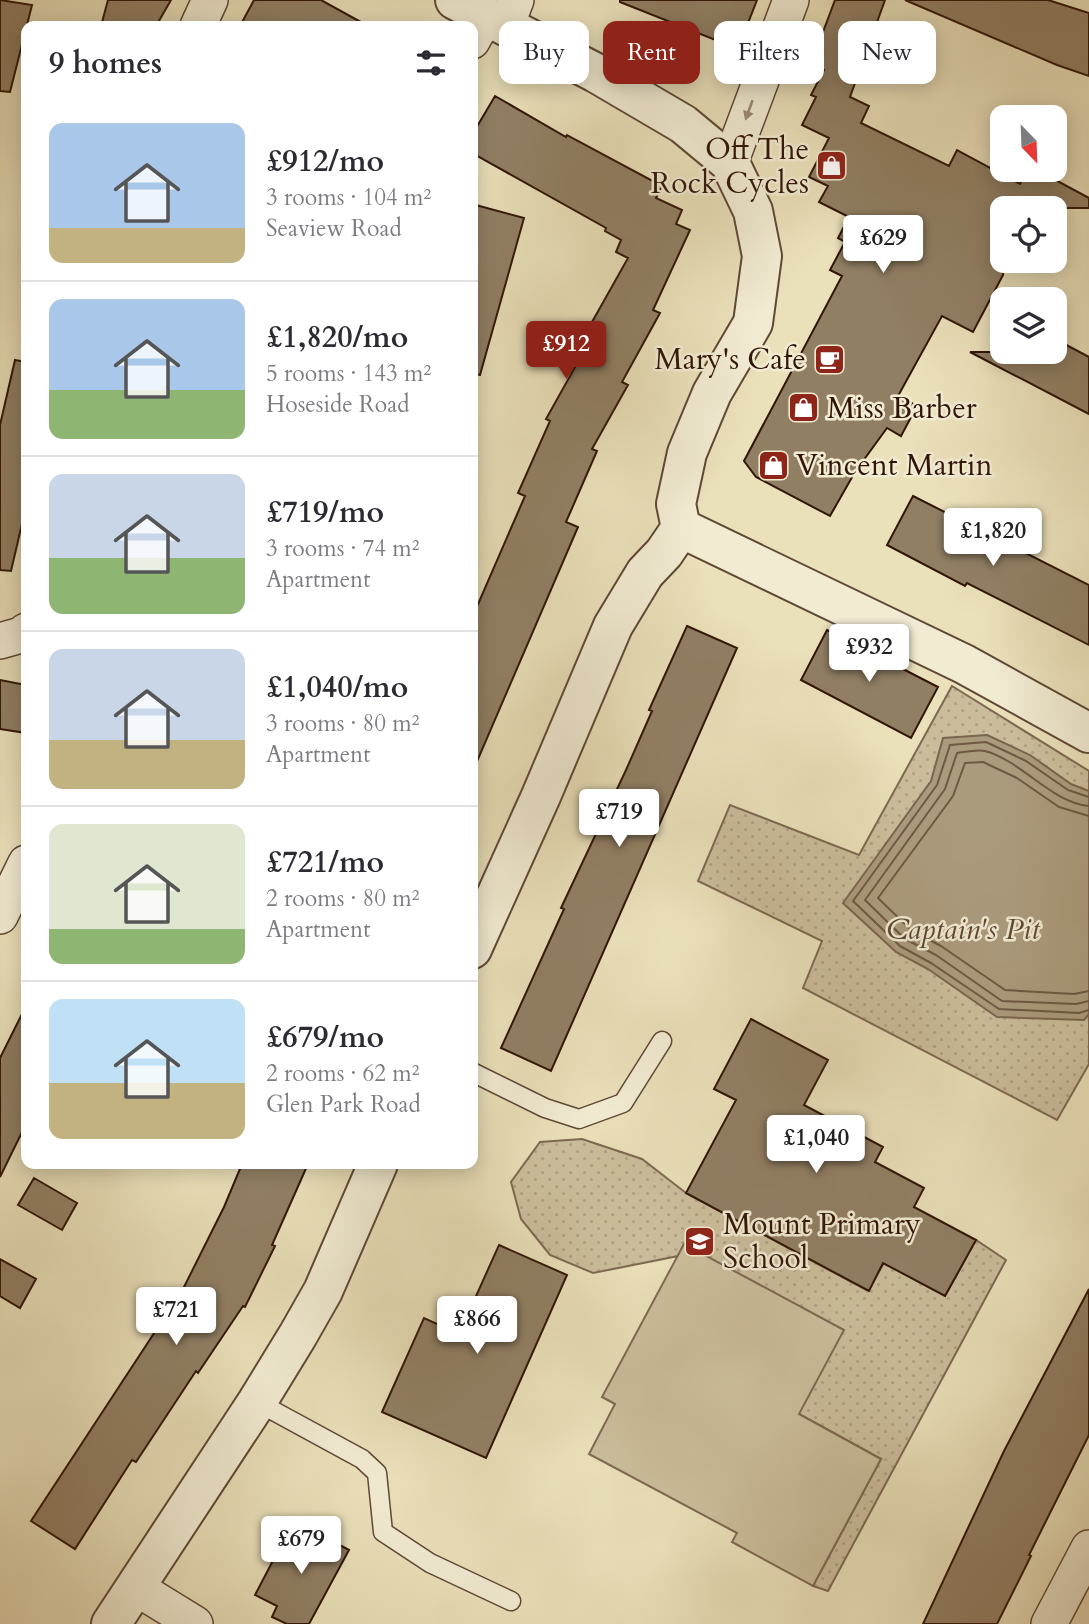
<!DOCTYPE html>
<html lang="en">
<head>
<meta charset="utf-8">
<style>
  :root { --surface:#fff; --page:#f2f2f3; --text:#2b2b33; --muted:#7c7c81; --line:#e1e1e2; --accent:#8f2418 }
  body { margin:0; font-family:Cardo,serif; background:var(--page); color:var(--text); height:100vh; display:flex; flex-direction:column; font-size:26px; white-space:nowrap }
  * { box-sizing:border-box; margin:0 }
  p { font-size:23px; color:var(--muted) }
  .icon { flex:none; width:38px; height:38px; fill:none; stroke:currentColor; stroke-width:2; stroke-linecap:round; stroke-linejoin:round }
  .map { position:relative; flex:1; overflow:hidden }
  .side { position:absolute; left:21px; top:21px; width:457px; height:1148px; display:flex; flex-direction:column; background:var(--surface); border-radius:14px; box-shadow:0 4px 18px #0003 }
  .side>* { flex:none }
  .banner { position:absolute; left:499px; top:21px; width:485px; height:63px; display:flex; gap:14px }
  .needle { width:46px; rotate:157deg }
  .controls { position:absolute; left:990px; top:105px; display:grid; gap:14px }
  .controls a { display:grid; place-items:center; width:77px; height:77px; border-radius:14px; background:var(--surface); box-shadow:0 4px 18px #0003; font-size:35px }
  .price { position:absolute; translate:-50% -60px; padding:0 16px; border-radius:7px; background:#fff; color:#222; font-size:23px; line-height:46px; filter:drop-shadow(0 2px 4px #0008) }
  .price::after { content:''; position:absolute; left:50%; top:42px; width:21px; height:16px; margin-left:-10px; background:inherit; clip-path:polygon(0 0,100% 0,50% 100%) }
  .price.active { background:var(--accent); color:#fff }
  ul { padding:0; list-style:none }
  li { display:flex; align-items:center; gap:21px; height:175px; padding:0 28px }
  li+li { border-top:2px solid var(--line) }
  li span { display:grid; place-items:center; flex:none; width:196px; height:140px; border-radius:14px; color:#555 }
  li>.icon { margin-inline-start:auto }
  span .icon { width:84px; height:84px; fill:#fffc; stroke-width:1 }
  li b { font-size:30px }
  h2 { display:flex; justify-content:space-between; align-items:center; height:84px; padding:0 28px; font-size:30px }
  .tag { padding:0 24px; border-radius:14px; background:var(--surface); box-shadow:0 4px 18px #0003; font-size:24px; line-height:63px }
  .tag.active { background:var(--accent); color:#fff }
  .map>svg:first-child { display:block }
</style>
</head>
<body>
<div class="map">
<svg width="1089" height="1624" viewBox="0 0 1089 1624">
  <defs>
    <pattern id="grass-dots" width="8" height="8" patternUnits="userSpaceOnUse" patternTransform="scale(1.75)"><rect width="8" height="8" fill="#cbbd9c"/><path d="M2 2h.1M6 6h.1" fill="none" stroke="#afa285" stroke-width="1.8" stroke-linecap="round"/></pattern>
  </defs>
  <rect width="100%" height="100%" fill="#eae0ba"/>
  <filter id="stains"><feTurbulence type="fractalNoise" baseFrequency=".00286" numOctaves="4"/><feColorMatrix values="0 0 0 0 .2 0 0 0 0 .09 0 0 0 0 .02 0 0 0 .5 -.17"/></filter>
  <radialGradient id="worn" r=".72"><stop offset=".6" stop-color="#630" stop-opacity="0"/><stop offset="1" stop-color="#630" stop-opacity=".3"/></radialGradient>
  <path fill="url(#grass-dots)" stroke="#7e6952" stroke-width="2" d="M952 686 1089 771V1064L1057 1120 803 988 822 941 698 881 730 805 859 855Z
    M582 1139 642 1159 686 1193 868 1291 884 1263 945 1296 976 1240 1006 1260 828 1591 813 1586 881 1459 799 1414 684 1244 678 1256 593 1273 550 1255 521 1219 511 1182 540 1142Z"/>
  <path fill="#cbbd9c" stroke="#7e6952" stroke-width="2" d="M684 1244 844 1330 799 1414 881 1459 813 1586 732 1542 737 1533 589 1454 615 1404 602 1397Z"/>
  <path fill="#ab9b7d" stroke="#7a654e" stroke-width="2" d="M987 735 1030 755 1071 784 1089 791V1014L1084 1020 997 1017 928 969 896 952 843 903 931 781 943 738Z"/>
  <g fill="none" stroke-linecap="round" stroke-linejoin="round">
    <path stroke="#6e5842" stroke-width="2" d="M1089 797 1068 790 1026 761 986 742 950 745 937 785 853 901 900 946 931 963 999 1009 1079 1013 1089 1010
      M1089 806C1052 803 1022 761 985 751 977 749 965 752 957 753L945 789 865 900 905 939 936 955 1002 1001 1076 1004 1089 1001
      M1089 816 1059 807 1017 778 983 762 965 763 953 796 878 898 911 930 941 946 1005 990 1074 994 1089 991"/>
  </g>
  <path fill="#917f64" stroke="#311507" stroke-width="2" d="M0 0 32 5 10 92 0 91Z
    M108 0H171L156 26H101Z
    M254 0H321L368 26H240Z
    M620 0H757L738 49 620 2Z
    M835 0H885L850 97 869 106 861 123 949 166 957 150 1020 184 1028 170H1037L1089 198V208H1003V275L973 332 942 316 898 396 917 406 901 436 887 428 855 472 830 516 756 477 744 461 842 276 830 270 845 242 838 238 849 217 819 202 828 186 809 177 829 138 802 125 816 97 811 95 824 70 811 64Z
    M905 0H1048L1089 13V76L1057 65Z
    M495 96 566 137 567 135 662 186 656 198 682 210 676 224 690 230 653 310 660 313 622 382 628 385 592 449 597 451 566 522 578 527 472 773V618L525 496 518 493 550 421 546 419 584 351 578 347 628 258 616 252 621 240 605 231 606 228 472 153V135Z
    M472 204 524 218 480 375 472 374Z
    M1055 339 1089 357V414L970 352H1055Z
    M15 360 26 362V507L11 571 0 570V425Z
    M913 496 1089 585V645L967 583 965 586 887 545Z
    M687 626 737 648 551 1071 501 1048 564 909 561 908 626 770 652 711 649 710Z
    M827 630 938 687 911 738 801 680Z
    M0 680 26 685V733L0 729Z
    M26 1006V1124L0 1177V1058Z
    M751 1019 828 1060 804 1105 883 1147 875 1162 924 1188 914 1207 976 1240 945 1296 883 1263 869 1291 686 1193 736 1100 714 1089Z
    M242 1164H308L272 1245 275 1246 245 1307 243 1306 198 1373 196 1371 136 1462 132 1460 75 1549 31 1521 183 1289 224 1207Z
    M34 1178 77 1203 62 1230 18 1205Z
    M499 1245 567 1275 486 1458 382 1412 424 1318 459 1334Z
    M0 1259 36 1279 20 1308 0 1296Z
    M1089 1289V1435L1029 1555 1031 1556 997 1624H923L1004 1451Z
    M290 1528 308 1537 312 1530 349 1550 309 1624H287L272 1617 277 1606 255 1595Z"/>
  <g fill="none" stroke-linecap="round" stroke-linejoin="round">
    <defs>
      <path id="service" d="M472 1072 545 1108 579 1119 623 1103 662 1041
        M257 1402 362 1459 377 1473 383 1532 430 1563 511 1601"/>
      <path id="minor" d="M198 26 210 0
        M506 26 516 0
        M472 41 486 16
        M730 163 791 0
        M0 641 21 635 26 631
        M0 916 26 863
        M135 1587 195 1624
        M1049 1624 1089 1548"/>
      <path id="tertiary" d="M455 0 596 73 683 124 730 163 753 211 762 256 753 323 712 393 687 453 676 504 681 528
        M681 528 964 664 1089 733
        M472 949 541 796 613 626 645 573 664 553 681 528
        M111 1624 257 1402 298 1335 323 1291 378 1164"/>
    </defs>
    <use href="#service" stroke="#5f4834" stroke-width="21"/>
    <use href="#minor" stroke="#5f4834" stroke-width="38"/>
    <use href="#tertiary" stroke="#5f4834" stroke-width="42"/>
    <use href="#service" stroke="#f1ebd2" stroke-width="18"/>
    <use href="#minor" stroke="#f1ebd2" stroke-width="35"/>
    <use href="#tertiary" stroke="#f1ebd2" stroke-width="38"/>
  </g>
  <defs><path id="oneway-solid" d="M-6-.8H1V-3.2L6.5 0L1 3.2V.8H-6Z" transform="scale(1.75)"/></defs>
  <use fill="#9b8b77" href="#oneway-solid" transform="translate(749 110) rotate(110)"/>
  <defs>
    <symbol id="shop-square" viewBox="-11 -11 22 22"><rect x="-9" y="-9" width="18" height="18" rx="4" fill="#8f2418" stroke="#f1ebd2"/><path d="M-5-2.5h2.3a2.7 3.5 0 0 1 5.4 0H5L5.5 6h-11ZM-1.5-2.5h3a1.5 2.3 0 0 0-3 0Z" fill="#fff"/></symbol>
    <symbol id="cafe-square" viewBox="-11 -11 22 22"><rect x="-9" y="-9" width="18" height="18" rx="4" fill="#8f2418" stroke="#f1ebd2"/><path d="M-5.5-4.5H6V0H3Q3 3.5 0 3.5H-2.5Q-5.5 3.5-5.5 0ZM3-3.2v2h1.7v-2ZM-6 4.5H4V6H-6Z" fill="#fff"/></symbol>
    <symbol id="school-square" viewBox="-11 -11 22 22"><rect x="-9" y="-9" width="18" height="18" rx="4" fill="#8f2418" stroke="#f1ebd2"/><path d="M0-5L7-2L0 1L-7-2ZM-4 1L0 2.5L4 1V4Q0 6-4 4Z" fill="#fff"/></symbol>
  </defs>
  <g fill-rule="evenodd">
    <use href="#shop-square" x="814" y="148" width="35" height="35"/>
    <use href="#cafe-square" x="812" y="342" width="35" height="35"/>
    <use href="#shop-square" x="786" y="390" width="35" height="35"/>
    <use href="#shop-square" x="756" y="448" width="35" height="35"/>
    <use href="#school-square" x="682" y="1224" width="35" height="35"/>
  </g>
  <g text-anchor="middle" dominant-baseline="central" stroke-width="5" stroke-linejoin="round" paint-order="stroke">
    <g font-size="30" fill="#311507" stroke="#f1ebd2" text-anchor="start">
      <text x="809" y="149" text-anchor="end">Off The<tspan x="809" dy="34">Rock Cycles</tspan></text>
      <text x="806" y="359" text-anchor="end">Mary's Cafe</text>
      <text x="827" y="408">Miss Barber</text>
      <text x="796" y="465">Vincent Martin</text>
      <text x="723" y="1224">Mount Primary<tspan x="723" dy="34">School</tspan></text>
    </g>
    <g font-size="30" font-style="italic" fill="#5f4734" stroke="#f1ebd2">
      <text x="963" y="929">Captain's Pit</text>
    </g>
  </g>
  <rect width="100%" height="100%" filter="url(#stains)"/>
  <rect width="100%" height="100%" fill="url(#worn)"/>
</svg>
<div class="controls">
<a><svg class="needle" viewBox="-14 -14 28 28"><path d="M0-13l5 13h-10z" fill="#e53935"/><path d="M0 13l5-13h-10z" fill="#7c7c81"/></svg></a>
<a><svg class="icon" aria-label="locate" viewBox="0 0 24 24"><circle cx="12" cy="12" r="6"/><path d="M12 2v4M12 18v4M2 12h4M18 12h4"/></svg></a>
<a><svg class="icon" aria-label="layers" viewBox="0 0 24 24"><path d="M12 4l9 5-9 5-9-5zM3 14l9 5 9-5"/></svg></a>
</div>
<b class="price" style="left:883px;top:275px">£629</b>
<b class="price active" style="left:566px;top:381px">£912</b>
<b class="price" style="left:993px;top:568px">£1,820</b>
<b class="price" style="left:869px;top:684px">£932</b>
<b class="price" style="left:619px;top:849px">£719</b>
<b class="price" style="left:816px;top:1175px">£1,040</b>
<b class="price" style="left:176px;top:1347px">£721</b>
<b class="price" style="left:477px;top:1356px">£866</b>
<b class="price" style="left:301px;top:1576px">£679</b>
<div class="banner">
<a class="tag">Buy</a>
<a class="tag active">Rent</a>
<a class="tag">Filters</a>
<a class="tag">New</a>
</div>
<section class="side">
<h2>9 homes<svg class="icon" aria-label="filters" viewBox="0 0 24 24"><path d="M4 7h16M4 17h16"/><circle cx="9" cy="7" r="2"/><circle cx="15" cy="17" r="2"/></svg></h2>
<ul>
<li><span style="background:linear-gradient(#a9c7e8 75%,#c2b280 0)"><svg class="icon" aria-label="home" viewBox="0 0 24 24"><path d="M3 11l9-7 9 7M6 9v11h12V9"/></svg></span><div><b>£912/mo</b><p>3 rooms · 104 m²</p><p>Seaview Road</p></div></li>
<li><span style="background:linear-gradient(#a9c7e8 65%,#8fb573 0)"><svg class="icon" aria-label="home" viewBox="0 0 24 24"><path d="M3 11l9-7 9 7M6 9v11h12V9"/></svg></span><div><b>£1,820/mo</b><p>5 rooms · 143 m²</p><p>Hoseside Road</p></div></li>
<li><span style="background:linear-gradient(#c9d6e8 60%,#8fb573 0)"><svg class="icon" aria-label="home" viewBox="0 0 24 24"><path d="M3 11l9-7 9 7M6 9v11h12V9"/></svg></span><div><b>£719/mo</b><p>3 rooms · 74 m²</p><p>Apartment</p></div></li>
<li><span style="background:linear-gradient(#c9d6e8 65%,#c2b280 0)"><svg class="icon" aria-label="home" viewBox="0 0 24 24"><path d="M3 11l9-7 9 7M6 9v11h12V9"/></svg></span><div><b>£1,040/mo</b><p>3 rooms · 80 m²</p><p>Apartment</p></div></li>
<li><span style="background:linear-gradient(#dfe7d0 75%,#8fb573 0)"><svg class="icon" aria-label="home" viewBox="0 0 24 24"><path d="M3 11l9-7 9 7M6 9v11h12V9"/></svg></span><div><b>£721/mo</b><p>2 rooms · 80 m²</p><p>Apartment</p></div></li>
<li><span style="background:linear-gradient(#bfe0f5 60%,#c2b280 0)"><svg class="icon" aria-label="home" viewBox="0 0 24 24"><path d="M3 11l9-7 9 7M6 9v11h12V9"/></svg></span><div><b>£679/mo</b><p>2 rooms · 62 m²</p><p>Glen Park Road</p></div></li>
</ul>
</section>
</div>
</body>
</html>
